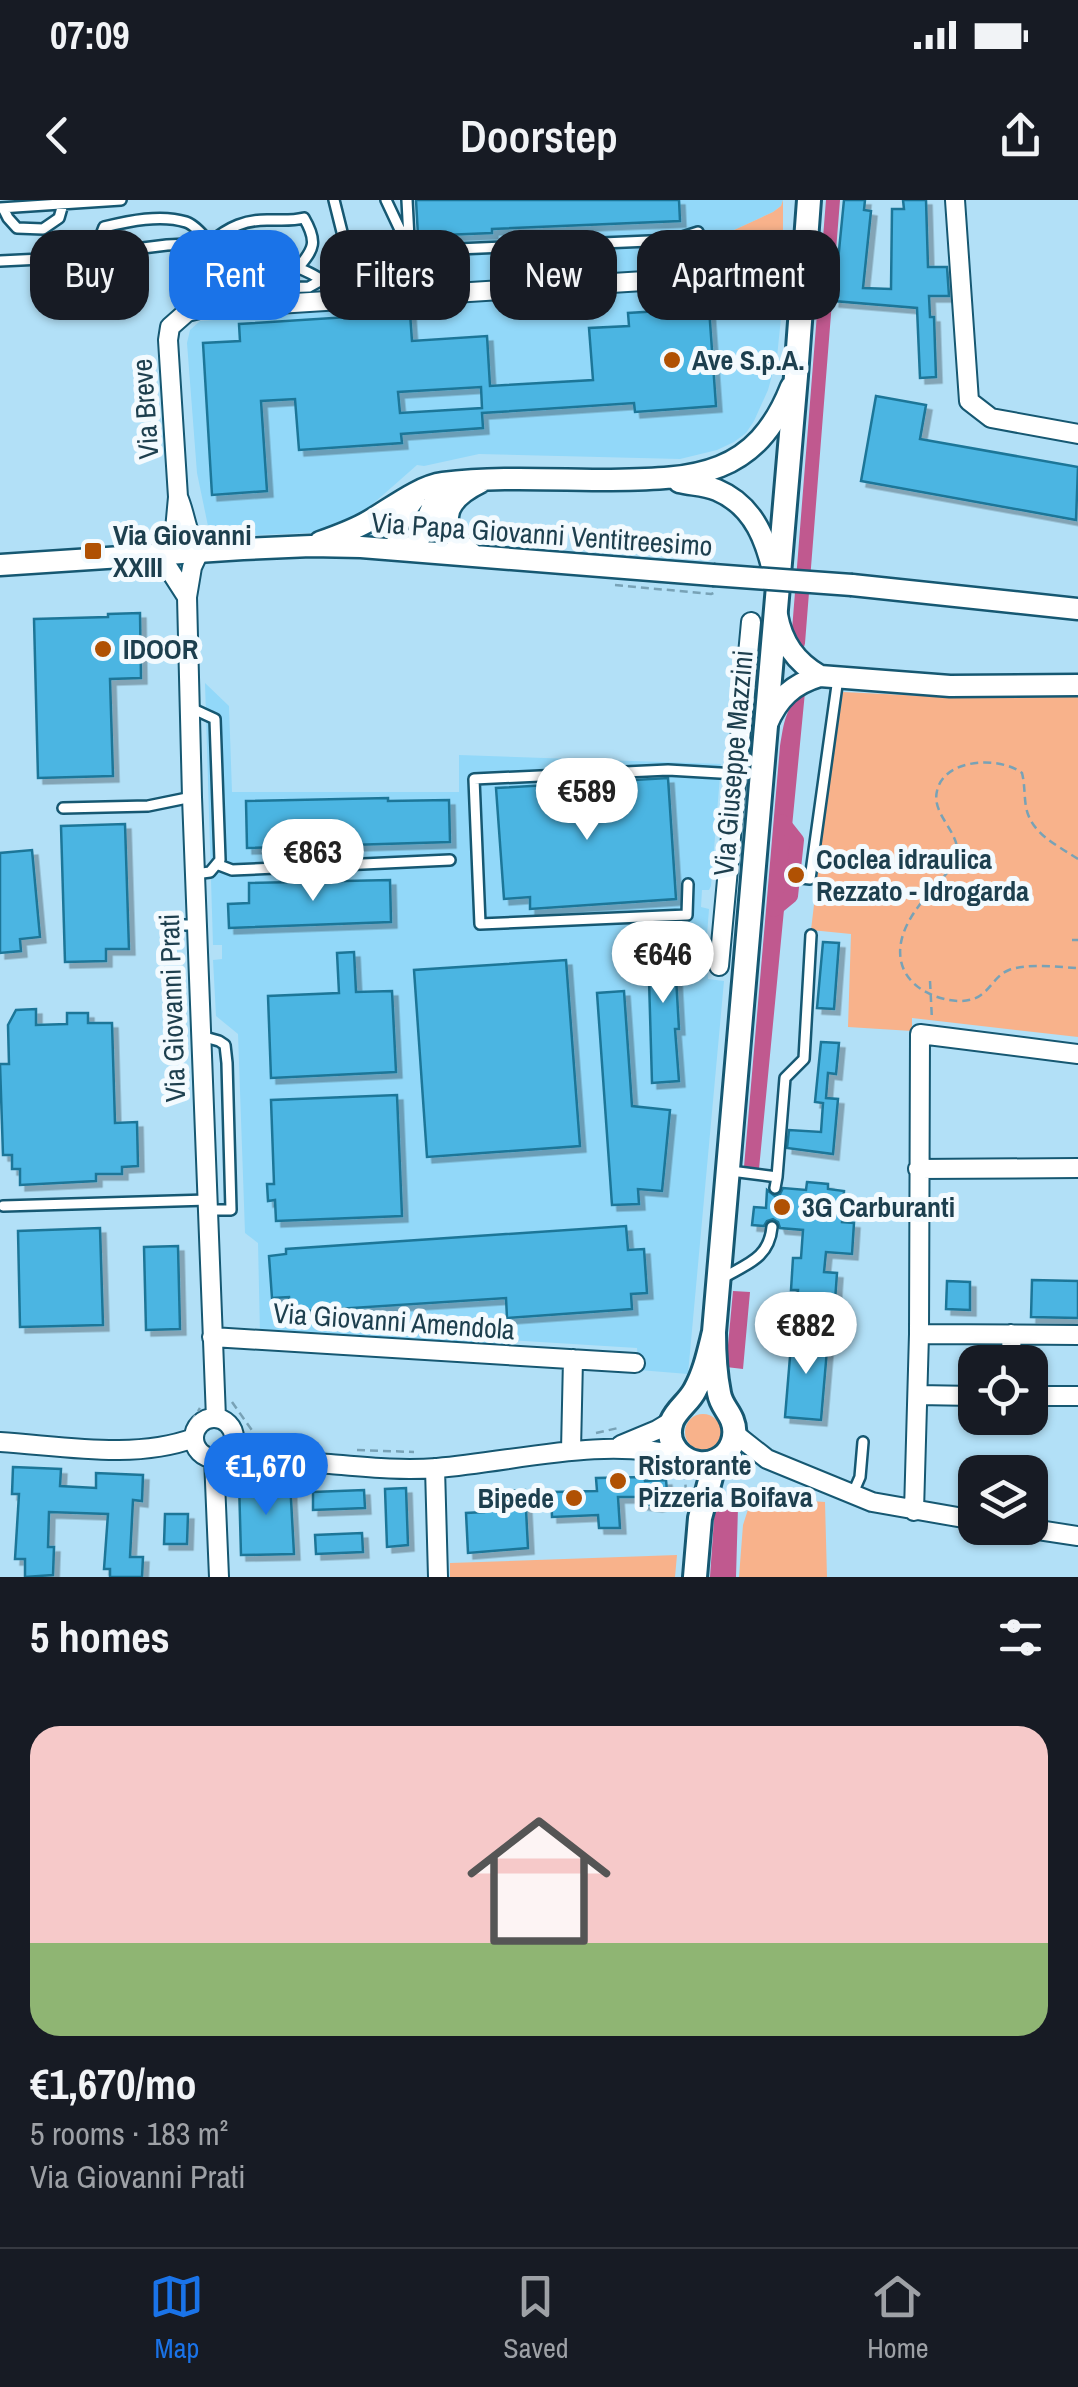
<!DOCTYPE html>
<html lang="en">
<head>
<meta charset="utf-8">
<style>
  :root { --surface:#171b24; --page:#242831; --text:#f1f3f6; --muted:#9ea1a6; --line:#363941; --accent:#1a73e8 }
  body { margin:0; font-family:"Archivo Narrow",sans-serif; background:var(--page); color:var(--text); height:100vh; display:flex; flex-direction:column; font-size:38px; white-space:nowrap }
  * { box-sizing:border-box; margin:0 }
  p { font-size:32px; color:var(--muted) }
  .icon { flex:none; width:55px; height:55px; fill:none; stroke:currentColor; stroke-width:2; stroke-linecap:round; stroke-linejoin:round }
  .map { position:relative; height:1377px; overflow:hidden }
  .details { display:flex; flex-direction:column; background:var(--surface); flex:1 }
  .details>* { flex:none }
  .top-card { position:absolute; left:30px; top:30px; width:1020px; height:90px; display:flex; gap:20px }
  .controls { position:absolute; left:958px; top:1145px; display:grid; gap:20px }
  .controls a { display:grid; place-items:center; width:90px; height:90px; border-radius:20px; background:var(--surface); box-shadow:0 2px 8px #0004; font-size:50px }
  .price { position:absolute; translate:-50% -85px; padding:0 22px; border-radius:35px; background:#fff; color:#222; font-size:32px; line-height:65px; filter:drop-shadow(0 2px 5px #0008) }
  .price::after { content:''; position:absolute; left:50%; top:60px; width:30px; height:22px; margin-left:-15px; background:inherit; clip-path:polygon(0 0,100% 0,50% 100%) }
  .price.selected { background:var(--accent); color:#fff }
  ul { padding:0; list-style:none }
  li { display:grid; align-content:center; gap:20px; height:530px; padding:0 30px }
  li+li { border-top:2px solid var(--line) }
  li span { display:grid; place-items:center; height:310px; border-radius:30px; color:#555 }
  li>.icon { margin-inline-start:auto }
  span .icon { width:180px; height:180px; fill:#fffc; stroke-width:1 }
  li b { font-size:42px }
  h2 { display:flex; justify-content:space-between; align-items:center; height:120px; padding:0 30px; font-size:42px }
  .chip { padding:0 35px; border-radius:30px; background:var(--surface); box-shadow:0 2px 8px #0004; font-size:35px; line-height:90px }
  .chip.selected { background:var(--accent); color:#fff }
  .status { display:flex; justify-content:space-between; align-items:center; height:70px; padding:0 50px; background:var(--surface); direction:ltr }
  .status svg { height:28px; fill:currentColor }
  header { display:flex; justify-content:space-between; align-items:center; height:130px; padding:0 30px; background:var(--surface); font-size:45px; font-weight:600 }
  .menu { display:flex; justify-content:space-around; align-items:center; height:140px; border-top:2px solid var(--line); background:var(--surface); font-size:28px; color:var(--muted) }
  .menu a { display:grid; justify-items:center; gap:5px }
  .menu .selected { color:var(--accent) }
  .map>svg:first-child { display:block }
</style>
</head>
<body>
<div class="status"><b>07:09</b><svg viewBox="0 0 49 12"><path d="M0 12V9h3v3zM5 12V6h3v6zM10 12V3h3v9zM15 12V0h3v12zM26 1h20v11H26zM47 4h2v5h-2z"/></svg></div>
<header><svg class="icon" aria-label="back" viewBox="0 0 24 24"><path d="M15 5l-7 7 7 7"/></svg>Doorstep<svg class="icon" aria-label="share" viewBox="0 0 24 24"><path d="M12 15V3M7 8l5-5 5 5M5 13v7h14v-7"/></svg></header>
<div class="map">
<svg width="1078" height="1377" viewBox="0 0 1078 1377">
  <defs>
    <filter id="shadow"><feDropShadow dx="5.5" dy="5.5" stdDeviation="0" flood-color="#0004"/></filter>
  </defs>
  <rect width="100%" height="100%" fill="#b2e0f7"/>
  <path fill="#92d8f9" d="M416 0H783L781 6 773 12 708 42 702 47 708 69 422 88Z
    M785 79 777 157 768 190 754 221 746 233 734 242 717 250 680 259 479 254 424 266 417 265 358 317 338 326 309 333 227 336 213 331 208 326 197 273 187 143 190 130 200 121 503 99 507 109 612 101 617 91Z
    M205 483 229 506 232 592H459V555L721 564 711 686 709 690H702L701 707 709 709 706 748 708 779 724 781 688 1174 639 1170 637 1148 506 1140V1150L260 1133 258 1043 245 1033 238 834 216 816 213 760 222 759V745H213Z"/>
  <path fill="#f8b28b" d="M783 0V62L780 67 708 69 704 64 701 47 708 42 773 12 781 6Z
    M843 492 945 497H1078V837L912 818V831L848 827 851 734 811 730 824 620Z
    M685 1232a18 18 0 1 1 36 0a18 18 0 1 1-36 0Z
    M752 1297 825 1302 827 1377H739L743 1325Z
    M677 1355 675 1377H450V1363Z"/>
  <path fill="#c0598f" d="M805 492 759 969 744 967 780 546C784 523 785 506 805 492Z
    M733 1091 750 1092 743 1169 726 1167Z
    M720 1300 736 1301 738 1307 736 1377H710L715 1305Z"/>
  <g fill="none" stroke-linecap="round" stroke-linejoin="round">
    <path stroke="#c0598f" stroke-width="14" d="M798 443 833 0
      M774 710 791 696 797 640 782 621"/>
  </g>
  <path fill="#4bb5e2" stroke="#1d7698" stroke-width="2.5" fill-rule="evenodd" filter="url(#shadow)" d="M416 0H679L680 21 492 29V33L418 36Z
    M844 0H865L864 10 871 11 863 88 891 89 892 9H904L903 0H926L928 67H947L949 96H929L930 117H934L936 177 920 178 917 108 834 101Z
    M709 108 716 206 635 212 634 203 482 213 483 228 401 234 402 243 299 250 295 199 261 201 267 291 212 295 203 143 240 141 239 124 410 113 412 141 487 136 490 186 593 180 589 128 629 126 628 113ZM481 187 482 208 400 213 398 192Z
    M876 196 926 205 920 239 1078 267 1076 320 861 281Z
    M140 413 141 478 110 479 113 576 38 578 34 419 108 417V414Z
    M668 578 676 699 530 709V697L504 699 496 588Z
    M388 598V601L449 600 450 642 247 648 246 601Z
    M125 624 129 749H106V761L65 762 61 626Z
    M32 650 40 737 20 739 21 751 0 753V653Z
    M390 680 391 722 229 728 228 704 249 703V683Z
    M675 726 677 745H671L673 778 676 777 679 829H675L679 881 652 883 649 779H654L653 748H648L647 727Z
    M823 742 839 743 834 809 817 808Z
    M354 752 356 792 392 791 396 872 271 878 268 796 339 793 337 753Z
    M566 760 580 946 427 957 414 770Z
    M624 791 632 906 670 910 662 991 638 989 639 1004 612 1005 597 793Z
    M36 809V825L67 824V813H88V823H112L115 923 137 922 138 966 122 967V974H96V981L20 985V969H12V955H3L0 864H9L8 825 16 810Z
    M821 842 839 843 836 874 828 873 826 898 838 899 833 954 787 948 789 930 821 932 823 903 815 902Z
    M397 895 402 1016 276 1021 275 1000 268 1001 267 984H274L271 900Z
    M807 982 828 984V989L844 991 842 1022 854 1023 852 1054 826 1052 824 1072 837 1073 834 1115 796 1112 798 1090H791L793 1058H801L803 1030 780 1028 778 1022 773 1019 767 1021 764 1026 752 1025 754 1007 766 1008 767 990 775 996 780 994 783 988 806 990Z
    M626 1026 628 1050 644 1049 647 1093 631 1094 632 1109 507 1118 506 1098 290 1112 289 1097 272 1098 269 1056 286 1054V1049Z
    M100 1028 103 1125 20 1127 18 1031Z
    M178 1046 180 1129 146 1130 144 1047Z
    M1032 1080 1078 1081V1118L1031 1117Z
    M947 1081 970 1082V1110L946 1109Z
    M792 1133 828 1138 821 1220 785 1217Z
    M13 1267 61 1269 60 1286 96 1288V1273L143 1275 142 1301 133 1300 130 1357H143L142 1377H110V1369H104L108 1314 49 1312 48 1347H54L53 1375 25 1377V1359H15L19 1294H12Z
    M644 1277 645 1281 666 1280 667 1291H669L667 1303 657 1306 642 1304V1297H618L620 1328H599L598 1315 552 1317 551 1292 597 1291 596 1278Z
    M290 1281 294 1354 241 1355 239 1282Z
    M406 1288 408 1345 387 1347 385 1289Z
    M364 1290 365 1308 313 1310V1292Z
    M525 1290 528 1348 468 1353 466 1313 484 1312 483 1292Z
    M165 1314H188L187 1344H164Z
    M362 1333 363 1352 316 1354 315 1335Z"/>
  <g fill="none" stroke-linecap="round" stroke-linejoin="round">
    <defs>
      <path id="service" d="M386 0 410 51 673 40 698 32 699 77
        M407 0 412 96
        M0 8 121 0
        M3 8 8 18 17 28 43 29 59 18 63 4
        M227 48C256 54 300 64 323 81
        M94 53 104 27C129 21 161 14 186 22 195 25 204 36 210 43 228 27 246 19 271 20 283 20 292 21 304 18 318 42 314 49 298 68
        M0 61 62 58 167 45 210 43 227 48 231 76 242 89 309 87 336 72 344 64 345 44 334 0
        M191 508 215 519 220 660 210 672 195 674
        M63 608 148 606 192 597
        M219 665 232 670 450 660
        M801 678 810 679 838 478
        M688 684 687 715 480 724 474 579 668 570 737 574
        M166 725H197
        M201 836 219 841 225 845 227 863 231 1010H208
        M731 971 777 977 775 988
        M777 977 785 878 804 859 811 735
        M3 1006 208 1000
        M721 1079C746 1064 769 1059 772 1027
        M853 1293 860 1277 863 1242"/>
      <path id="minor" d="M955 0 969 201 991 218 1078 234
        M178 297C186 315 186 335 199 352L192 367 187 397 192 597 216 1218
        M187 397 160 355 171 343 175 330 178 297 168 140 170 127 187 112 199 109 804 71
        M719 766 751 422
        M918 969 1078 968
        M919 1134 1078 1135
        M1011 1134 1012 1162
        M212 1137 635 1163
        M918 1195 975 1196
        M1030 1196H1078
        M194 1238a20 20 0 1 1 40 0a20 20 0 1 1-40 0Z
        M734 1233 767 1259 872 1302 975 1320
        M0 1242C63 1246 134 1260 194 1238
        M234 1244C264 1262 296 1262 330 1264 365 1267 401 1271 437 1268 519 1261 599 1237 681 1256
        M621 1245 657 1230 672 1221
        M571 1250 573 1159
        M214 1258 219 1377
        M435 1268 438 1377
        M914 1311 919 1134 920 834 1078 854
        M1025 1328 1078 1336"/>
      <path id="tertiary" d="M679 282C692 285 705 285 717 290 755 306 767 342 775 379
        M320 342C337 336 354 330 369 321 390 309 419 286 443 283 498 276 556 280 611 280 696 279 756 276 791 187
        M400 350C393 328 401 315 415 298
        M410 351C432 328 422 303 454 285
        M475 356C438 329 438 303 481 282
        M0 365 243 349 311 346 361 347 713 375
        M852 385 1078 409
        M777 415C782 443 796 462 820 476
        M767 524C778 498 793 484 820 476L950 486 1078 485"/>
      <path id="secondary" d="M714 1132C709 1152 705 1172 695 1190 689 1202 677 1209 672 1221 662 1249 692 1272 717 1260 732 1253 738 1235 732 1220 728 1210 721 1205 719 1193 715 1173 714 1152 714 1132L796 176 809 0
        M695 1377 700 1318 715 1262"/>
    </defs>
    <use href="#service" stroke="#165872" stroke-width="14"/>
    <use href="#minor" stroke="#165872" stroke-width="22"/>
    <use href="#tertiary" stroke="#165872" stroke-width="25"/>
    <use href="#secondary" stroke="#165872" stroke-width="28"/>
    <path stroke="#78a2b6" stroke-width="2.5" stroke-dasharray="8 5" stroke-linecap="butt" d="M615 385 711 394 716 392
      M1078 659C1057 645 1031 634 1026 607 1024 595 1025 585 1022 573 1000 556 944 558 937 591 931 615 961 632 957 656 955 666 946 674 940 681 921 702 895 730 901 761 904 776 916 788 930 794 945 801 967 805 981 795 992 787 996 775 1009 770 1029 763 1057 767 1078 768
      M1072 740H1078
      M930 781 932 820
      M232 1202 256 1236
      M191 1222 200 1208
      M596 1233 618 1228
      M357 1250 414 1252
      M648 1266 649 1275H668L685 1278 686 1293"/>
    <use href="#service" stroke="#fff" stroke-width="9"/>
    <use href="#minor" stroke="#fff" stroke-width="18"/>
    <use href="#tertiary" stroke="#fff" stroke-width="20"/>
    <use href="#secondary" stroke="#fff" stroke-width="22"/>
    <defs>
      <path id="tertiary-bridge" d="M713 375 852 385"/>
    </defs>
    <use href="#tertiary-bridge" stroke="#165872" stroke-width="25" stroke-linecap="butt"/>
    <use href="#tertiary-bridge" stroke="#fff" stroke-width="20"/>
  </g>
  <g fill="#b05103" stroke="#f3fafe" stroke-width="4">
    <circle cx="672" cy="160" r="10"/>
    <rect x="83" y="341" width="20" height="20" rx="5"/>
    <circle cx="103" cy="449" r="10"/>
    <circle cx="796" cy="675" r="10"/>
    <circle cx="782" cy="1007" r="10"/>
    <circle cx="618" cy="1281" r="10"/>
    <circle cx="574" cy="1298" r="10"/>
  </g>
  <g text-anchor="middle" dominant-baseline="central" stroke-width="10" stroke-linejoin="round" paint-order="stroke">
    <g font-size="28" font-weight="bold" fill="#1d3f4e" stroke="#f3fafe" text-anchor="start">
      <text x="692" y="160">Ave S.p.A.</text>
      <text x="113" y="335">Via Giovanni<tspan x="113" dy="32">XXIII</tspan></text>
      <text x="123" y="449">IDOOR</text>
      <text x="816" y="659">Coclea idraulica<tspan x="816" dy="32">Rezzato - Idrogarda</tspan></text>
      <text x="802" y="1007">3G Carburanti</text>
      <text x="638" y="1265">Ristorante<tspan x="638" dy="32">Pizzeria Boifava</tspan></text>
      <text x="554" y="1298" text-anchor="end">Bipede</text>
    </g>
    <g font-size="28" fill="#1d3f4e" stroke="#f3fafe">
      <text transform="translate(145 209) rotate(-94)">Via Breve</text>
      <text transform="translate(542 334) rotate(4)">Via Papa Giovanni Ventitreesimo</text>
      <text transform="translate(733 563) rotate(-85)">Via Giuseppe Mazzini</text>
      <text transform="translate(172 808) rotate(-92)">Via Giovanni Prati</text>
      <text transform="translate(394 1121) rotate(4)">Via Giovanni Amendola</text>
    </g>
  </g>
</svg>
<div class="controls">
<a><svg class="icon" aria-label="locate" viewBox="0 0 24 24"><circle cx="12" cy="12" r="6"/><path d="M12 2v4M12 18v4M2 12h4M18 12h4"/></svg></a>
<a><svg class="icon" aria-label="layers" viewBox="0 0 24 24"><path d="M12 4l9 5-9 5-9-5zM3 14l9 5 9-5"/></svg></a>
</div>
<b class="price" style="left:587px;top:643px">€589</b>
<b class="price" style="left:313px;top:704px">€863</b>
<b class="price" style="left:663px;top:806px">€646</b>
<b class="price" style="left:806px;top:1177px">€882</b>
<b class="price selected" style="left:266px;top:1318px">€1,670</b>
<div class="top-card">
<a class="chip">Buy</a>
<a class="chip selected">Rent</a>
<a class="chip">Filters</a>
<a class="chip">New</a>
<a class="chip">Apartment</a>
</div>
</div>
<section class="details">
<h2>5 homes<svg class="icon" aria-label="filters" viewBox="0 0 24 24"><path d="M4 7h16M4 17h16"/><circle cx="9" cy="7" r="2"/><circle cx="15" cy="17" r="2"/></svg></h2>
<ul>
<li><span style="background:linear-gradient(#f6c9c9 70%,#8fb573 0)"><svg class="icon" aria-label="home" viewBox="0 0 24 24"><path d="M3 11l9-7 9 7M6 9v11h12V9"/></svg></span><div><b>€1,670/mo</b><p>5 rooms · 183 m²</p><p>Via Giovanni Prati</p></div></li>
</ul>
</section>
<nav class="menu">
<a class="selected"><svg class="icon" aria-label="map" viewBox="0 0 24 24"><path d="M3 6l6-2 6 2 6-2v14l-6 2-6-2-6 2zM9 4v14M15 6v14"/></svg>Map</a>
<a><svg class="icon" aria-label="saved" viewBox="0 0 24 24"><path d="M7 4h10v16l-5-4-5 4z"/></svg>Saved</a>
<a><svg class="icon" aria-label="home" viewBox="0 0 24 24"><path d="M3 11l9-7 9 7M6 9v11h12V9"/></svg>Home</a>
</nav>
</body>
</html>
